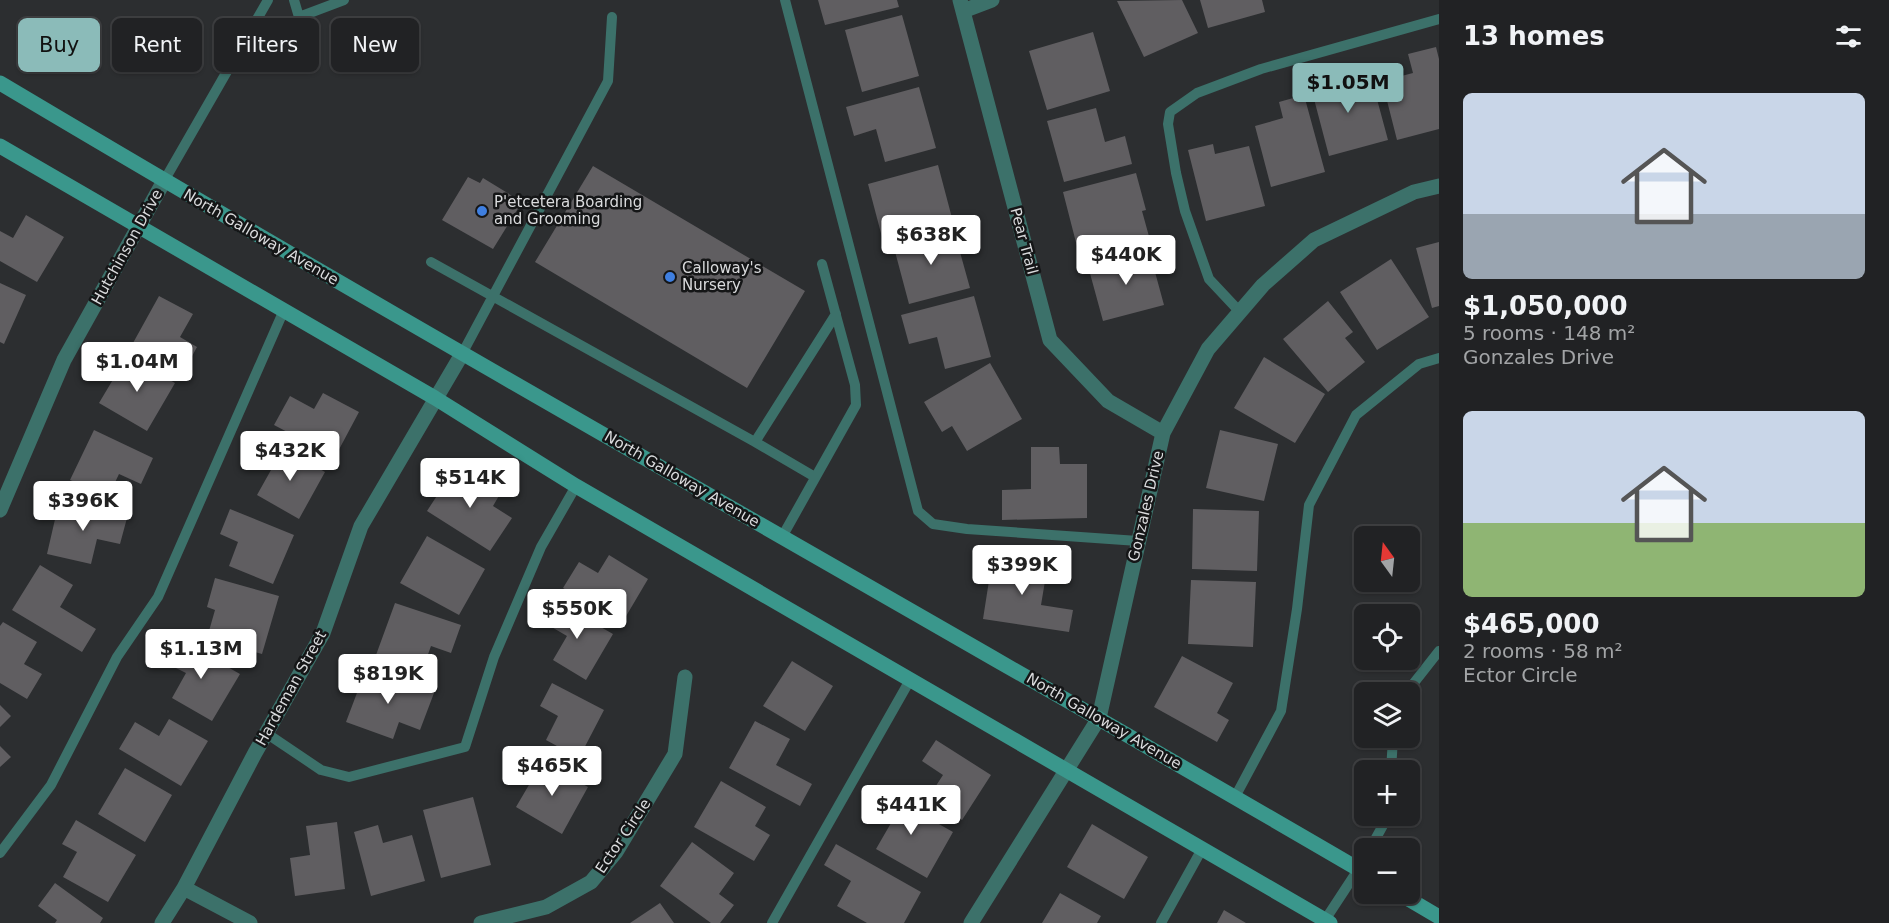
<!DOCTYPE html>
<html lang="en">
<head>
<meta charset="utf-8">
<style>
  :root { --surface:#212224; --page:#2d2f31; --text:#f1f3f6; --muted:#a2a4a6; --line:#3e3f41; --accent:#8bbbb9 }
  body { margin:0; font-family:"DejaVu Sans",sans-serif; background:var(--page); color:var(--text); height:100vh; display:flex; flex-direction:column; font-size:22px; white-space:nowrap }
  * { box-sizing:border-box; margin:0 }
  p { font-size:20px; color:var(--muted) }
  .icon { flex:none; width:33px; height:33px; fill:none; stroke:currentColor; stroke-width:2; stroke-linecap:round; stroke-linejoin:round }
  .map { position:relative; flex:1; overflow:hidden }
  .side { display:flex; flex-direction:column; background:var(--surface); width:450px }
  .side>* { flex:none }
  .hud { position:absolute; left:18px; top:18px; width:570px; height:54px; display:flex; gap:12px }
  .needle { width:39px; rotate:345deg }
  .fabs { position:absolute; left:1354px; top:526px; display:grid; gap:12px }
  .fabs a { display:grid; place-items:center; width:66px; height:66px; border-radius:9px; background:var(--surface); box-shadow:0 2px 4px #0004,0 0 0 2px var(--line); font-size:30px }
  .price { position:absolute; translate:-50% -51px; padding:0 14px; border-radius:6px; background:#fff; color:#222; font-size:20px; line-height:39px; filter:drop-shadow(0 2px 3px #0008) }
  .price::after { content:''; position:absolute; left:50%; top:36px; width:18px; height:14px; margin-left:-9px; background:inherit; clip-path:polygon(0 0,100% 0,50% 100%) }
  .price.selected { background:var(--accent); color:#111 }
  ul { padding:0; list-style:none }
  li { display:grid; align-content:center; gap:12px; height:318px; padding:0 24px }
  li span { display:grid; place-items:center; height:186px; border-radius:9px; color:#555 }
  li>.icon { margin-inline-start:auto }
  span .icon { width:108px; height:108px; fill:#fffc; stroke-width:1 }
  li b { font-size:26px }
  h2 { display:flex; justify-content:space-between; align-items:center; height:72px; padding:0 24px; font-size:26px }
  .chip { padding:0 21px; border-radius:9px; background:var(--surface); box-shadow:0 2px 4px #0004,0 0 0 2px var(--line); font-size:21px; line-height:54px }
  .chip.selected { background:var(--accent); color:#111 }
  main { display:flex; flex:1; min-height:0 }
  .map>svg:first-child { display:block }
</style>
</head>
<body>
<main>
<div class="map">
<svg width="1439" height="923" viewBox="0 0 1439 923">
  <rect width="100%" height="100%" fill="#2c2e30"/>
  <path fill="#605e61" d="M818 0H897L899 7 825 25Z
    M1182 0 1198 33 1144 57 1117 1Z
    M1200 0H1262L1265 12 1208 28Z
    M902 15 919 76 862 92 845 30Z
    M1093 32 1110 91 1047 110 1029 51Z
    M1436 47 1439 59V129L1397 140 1382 81 1413 73 1408 54Z
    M1336 73 1339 86 1371 77 1388 140 1329 156 1309 80Z
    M919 87 936 148 885 162 876 129 854 136 846 107Z
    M1304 95 1325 172 1271 187 1255 126 1283 118 1279 102Z
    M1096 108 1105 142 1125 136 1132 164 1064 182 1047 121Z
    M1213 144 1215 154 1249 146 1265 206 1206 221 1188 150Z
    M938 165 952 218 882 237 868 184Z
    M593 166 805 291 747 388 535 262Z
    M1136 173 1146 210 1142 211 1150 240 1080 258 1063 192Z
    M468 177 480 183 483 178 522 202 493 249 442 220Z
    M26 215 64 237 37 282 0 261V231L13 238Z
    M953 227 970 288 909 304 893 244Z
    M1439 242V306L1432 308 1416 248Z
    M1149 250 1164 305 1103 321 1088 266Z
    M1391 259 1429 317 1377 350 1340 292Z
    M0 283 26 295 4 344 0 342Z
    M159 296 193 314 180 337 197 347 184 371 133 343Z
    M974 296 991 357 945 369 937 337 909 344 901 315Z
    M1328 301 1353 332 1345 338 1365 362 1328 392 1283 339Z
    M127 356 175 383 147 431 99 403Z
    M1264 357 1325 394 1295 443 1234 408Z
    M990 363 1022 419 967 451 952 426 942 432 924 402Z
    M323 393 359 412 335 457 274 425 290 396 314 409Z
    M94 430 153 458 141 484 119 474 108 497 70 480Z
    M1220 430 1278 444 1264 501 1206 488Z
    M276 444 325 472 299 519 257 495 271 470 263 466Z
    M1031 447H1059L1060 464H1087V518L1002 520V490L1031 489Z
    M457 465 500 494 493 506 512 518 490 551 427 511Z
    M59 502 127 518 120 544 97 539 91 564 47 554Z
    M230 509 294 535 273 584 229 566 238 542 220 534Z
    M1193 509 1259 511 1257 571 1192 569Z
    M427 536 485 569 459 615 400 583Z
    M609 555 648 579 622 623 563 588 579 562 598 573Z
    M993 555 1048 563 1041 605 1073 610 1069 632 983 619Z
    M40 565 73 585 60 607 96 629 82 652 12 610Z
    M215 578 279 596 262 654 207 638 215 610 207 607Z
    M1191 580 1256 582 1253 647 1188 644Z
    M555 601 613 634 586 680 553 660 567 636 543 622Z
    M395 603 461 625 451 653 431 646 422 671 376 655Z
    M3 622 37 642 24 664 42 674 27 699 0 683V626Z
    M180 640 240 674 212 721 172 698 186 673 166 663Z
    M1182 656 1233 683 1217 713 1229 720 1217 742 1154 707Z
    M792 661 833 686 805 731 763 706Z
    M366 669 434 693 420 730 399 722 393 739 346 722Z
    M552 683 604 710 579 758 546 740 558 716 540 706Z
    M0 705 11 716 0 727Z
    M169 719 208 741 181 786 119 749 135 722 159 736Z
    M755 721 790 739 776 765 812 784 800 806 729 768Z
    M936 740 991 775 962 820 928 798 943 775 922 761Z
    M0 746 11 757 0 767Z
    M543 761 588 787 562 834 516 807Z
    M125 768 172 795 145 842 98 814Z
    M721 781 766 807 755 826 770 835 754 861 694 827Z
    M882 792 953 832 927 878 876 849 891 823 871 811Z
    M473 797 491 865 441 878 423 810Z
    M76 820 136 855 108 902 63 877 77 852 62 844Z
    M337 822 345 889 295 896 290 858 310 855 306 826Z
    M1092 824 1148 857 1124 899 1067 867Z
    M378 825 383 843 412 835 425 881 371 896 354 832Z
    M692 842 734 873 719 894 734 905 720 923H711L660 886Z
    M836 844 921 892 904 923H867L837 906 851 881 824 865Z
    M55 883 103 918 100 923H55L57 920 38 906Z
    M1060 893 1101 916 1097 923H1042Z
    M660 903 674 923H630Z
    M1224 910 1246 923H1217Z"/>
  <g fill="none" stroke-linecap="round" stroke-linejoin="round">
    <path stroke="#3c716a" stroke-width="10" d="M294 0 299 17 344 0
      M785 0 918 511 933 524 967 529 1138 541
      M164 181 268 0
      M431 262 755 442 836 314
      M1240 312 1209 279 1185 211 1176 173 1168 124 1170 112 1197 93 1261 69 1439 19
      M462 354 608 81 612 17
      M755 442 815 477
      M782 537 856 405 855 385 822 264
      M1406 693 1439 651
      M266 733 321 770 349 777 465 747 494 657 541 547 576 486
      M1391 771 1393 738
      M1235 797 1281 711 1297 609 1309 505 1356 415 1419 364 1439 358
      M1370 849 1388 816
      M0 853 51 785 117 657 158 597 284 310
      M1325 920 1365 859
      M772 923 910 680
      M1161 923 1202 849"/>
    <path stroke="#3c716a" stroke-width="15" d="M960 0 1050 340 1108 401 1163 433
      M963 11 992 0
      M0 510 64 360 164 181
      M184 888 250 923
      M162 923 184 888 255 753 323 633 361 526 462 354
      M481 923 546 907 591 882 616 852 675 754 685 677
      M971 923 1099 718 1163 433 1208 349 1263 285 1314 240 1414 192 1439 186"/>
    <path stroke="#3a978c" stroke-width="15" d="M0 83C452 352 911 608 1365 873
      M0 146 435 398 576 486 1330 923
      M1400 894 1439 917"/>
  </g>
  <g fill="#3f7fe0" stroke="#151617" stroke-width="2">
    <circle cx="482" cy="211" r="6"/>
    <circle cx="670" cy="277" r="6"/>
  </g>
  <g text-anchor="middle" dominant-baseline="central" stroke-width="5" stroke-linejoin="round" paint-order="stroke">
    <g font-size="15" fill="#dadbdd" stroke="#151617" text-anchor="start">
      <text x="494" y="202">P'etcetera Boarding<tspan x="494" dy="17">and Grooming</tspan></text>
      <text x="682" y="268">Calloway's<tspan x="682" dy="17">Nursery</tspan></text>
    </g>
    <g font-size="15" fill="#dadbdd" stroke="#151617">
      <text transform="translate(261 237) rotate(30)">North Galloway Avenue</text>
      <text transform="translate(1024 241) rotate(75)">Pear Trail</text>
      <text transform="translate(127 247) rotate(-61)">Hutchinson Drive</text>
      <text transform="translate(682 479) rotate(30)">North Galloway Avenue</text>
      <text transform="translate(1146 506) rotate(-77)">Gonzales Drive</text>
      <text transform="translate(291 688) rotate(-61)">Hardeman Street</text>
      <text transform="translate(1104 721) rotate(30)">North Galloway Avenue</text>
      <text transform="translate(623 836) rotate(-56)">Ector Circle</text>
    </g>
  </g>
</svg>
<div class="fabs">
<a><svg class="needle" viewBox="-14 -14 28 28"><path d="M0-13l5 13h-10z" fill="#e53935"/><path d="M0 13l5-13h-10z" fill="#a2a4a6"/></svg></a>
<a><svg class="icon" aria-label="locate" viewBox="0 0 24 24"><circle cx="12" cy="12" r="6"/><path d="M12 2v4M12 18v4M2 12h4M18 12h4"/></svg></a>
<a><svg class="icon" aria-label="layers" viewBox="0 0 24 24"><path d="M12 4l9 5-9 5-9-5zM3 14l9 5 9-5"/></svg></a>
<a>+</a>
<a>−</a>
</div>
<b class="price selected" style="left:1348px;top:114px">$1.05M</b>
<b class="price" style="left:931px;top:266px">$638K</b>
<b class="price" style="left:1126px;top:286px">$440K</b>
<b class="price" style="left:137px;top:393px">$1.04M</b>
<b class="price" style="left:290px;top:482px">$432K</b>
<b class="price" style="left:470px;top:509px">$514K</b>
<b class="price" style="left:83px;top:532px">$396K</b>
<b class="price" style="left:1022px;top:596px">$399K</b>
<b class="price" style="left:577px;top:640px">$550K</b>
<b class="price" style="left:201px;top:680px">$1.13M</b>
<b class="price" style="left:388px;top:705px">$819K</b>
<b class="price" style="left:552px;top:797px">$465K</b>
<b class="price" style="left:911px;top:836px">$441K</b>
<div class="hud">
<a class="chip selected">Buy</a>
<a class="chip">Rent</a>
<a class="chip">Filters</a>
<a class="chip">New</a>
</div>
</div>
<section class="side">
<h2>13 homes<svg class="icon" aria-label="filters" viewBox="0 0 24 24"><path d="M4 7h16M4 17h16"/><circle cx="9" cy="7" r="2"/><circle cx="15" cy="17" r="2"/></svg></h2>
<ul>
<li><span style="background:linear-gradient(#c9d6e8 65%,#9aa5b1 0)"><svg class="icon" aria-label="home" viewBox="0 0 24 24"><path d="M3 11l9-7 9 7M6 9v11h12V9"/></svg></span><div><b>$1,050,000</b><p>5 rooms · 148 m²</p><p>Gonzales Drive</p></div></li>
<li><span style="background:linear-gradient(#c9d6e8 60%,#8fb573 0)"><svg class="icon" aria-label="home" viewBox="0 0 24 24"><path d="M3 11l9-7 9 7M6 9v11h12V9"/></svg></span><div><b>$465,000</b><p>2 rooms · 58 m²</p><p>Ector Circle</p></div></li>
</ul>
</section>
</main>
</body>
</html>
